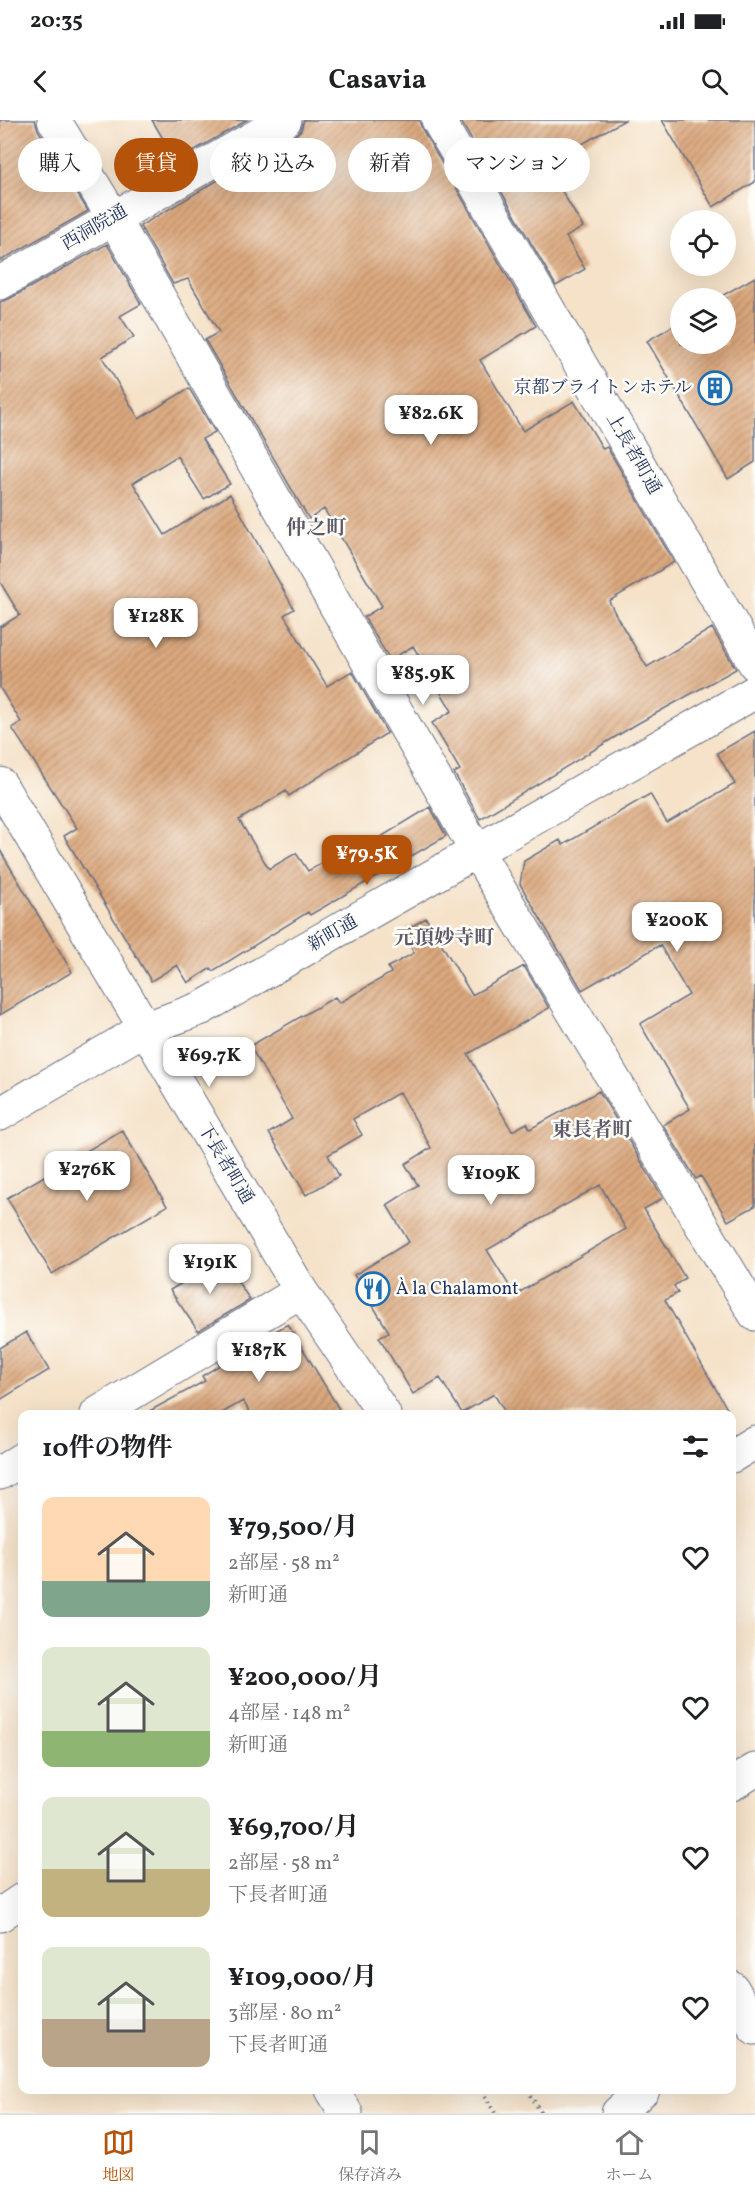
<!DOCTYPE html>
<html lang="ja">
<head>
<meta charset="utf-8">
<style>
  :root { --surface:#fff; --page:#f2f2f2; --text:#202124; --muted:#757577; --line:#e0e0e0; --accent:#b45309 }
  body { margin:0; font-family:Vollkorn,"Noto Serif JP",serif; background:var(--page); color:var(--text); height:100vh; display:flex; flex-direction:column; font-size:22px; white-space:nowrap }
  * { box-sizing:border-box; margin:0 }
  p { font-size:20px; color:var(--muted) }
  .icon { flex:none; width:33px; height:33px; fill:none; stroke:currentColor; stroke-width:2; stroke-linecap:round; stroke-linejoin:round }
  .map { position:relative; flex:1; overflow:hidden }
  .side { position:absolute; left:18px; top:1290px; width:718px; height:684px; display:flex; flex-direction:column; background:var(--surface); border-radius:12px; box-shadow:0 6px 24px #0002 }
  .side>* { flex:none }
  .top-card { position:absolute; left:18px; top:18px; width:720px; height:54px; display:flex; gap:12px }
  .fabs { position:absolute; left:670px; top:90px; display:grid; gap:12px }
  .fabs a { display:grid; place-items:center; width:66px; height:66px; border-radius:50%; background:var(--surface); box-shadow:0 6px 24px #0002; font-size:30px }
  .price { position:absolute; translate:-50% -51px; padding:0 14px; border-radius:12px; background:#fff; color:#222; font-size:20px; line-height:39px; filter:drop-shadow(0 2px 3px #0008) }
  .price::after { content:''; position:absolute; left:50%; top:36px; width:18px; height:14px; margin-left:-9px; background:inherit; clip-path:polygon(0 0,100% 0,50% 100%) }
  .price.current { background:var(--accent); color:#fff }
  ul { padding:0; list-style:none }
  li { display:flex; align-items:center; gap:18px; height:150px; padding:0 24px }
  li span { display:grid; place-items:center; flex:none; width:168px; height:120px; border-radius:12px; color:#555 }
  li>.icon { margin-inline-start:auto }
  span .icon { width:72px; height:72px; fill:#fffc; stroke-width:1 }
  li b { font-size:26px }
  h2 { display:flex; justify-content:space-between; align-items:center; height:72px; padding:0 24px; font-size:26px }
  .chip { padding:0 21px; border-radius:27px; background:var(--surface); box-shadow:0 6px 24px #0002; font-size:21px; line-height:54px }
  .chip.current { background:var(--accent); color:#fff }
  .status { display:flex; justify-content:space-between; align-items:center; height:42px; padding:0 30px; background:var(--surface); direction:ltr }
  .status svg { height:16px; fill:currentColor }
  header { display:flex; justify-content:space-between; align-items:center; height:78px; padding:0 24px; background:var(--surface); font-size:27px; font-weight:700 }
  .menu { display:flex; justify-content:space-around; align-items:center; height:84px; border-top:2px solid var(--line); background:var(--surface); font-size:16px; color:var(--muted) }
  .menu a { display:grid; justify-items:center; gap:3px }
  .menu .current { color:var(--accent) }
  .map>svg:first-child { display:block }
</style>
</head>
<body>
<div class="status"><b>20:35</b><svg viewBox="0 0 49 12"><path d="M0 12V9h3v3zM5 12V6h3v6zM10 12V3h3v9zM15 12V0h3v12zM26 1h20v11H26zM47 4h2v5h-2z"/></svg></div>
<header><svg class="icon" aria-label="back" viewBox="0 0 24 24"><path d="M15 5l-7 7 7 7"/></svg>Casavia<svg class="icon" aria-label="search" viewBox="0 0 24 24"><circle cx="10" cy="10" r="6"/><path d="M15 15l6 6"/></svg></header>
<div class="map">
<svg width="755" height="1993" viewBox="0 0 755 1993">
  <defs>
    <pattern id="building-hatch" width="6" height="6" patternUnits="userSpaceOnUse" patternTransform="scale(1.5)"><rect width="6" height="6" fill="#dca97e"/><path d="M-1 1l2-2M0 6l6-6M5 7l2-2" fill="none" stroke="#b28a6a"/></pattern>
  </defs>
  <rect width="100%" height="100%" fill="#fdfcf7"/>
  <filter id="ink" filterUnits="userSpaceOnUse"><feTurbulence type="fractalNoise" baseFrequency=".0167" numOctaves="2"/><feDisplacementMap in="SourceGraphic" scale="12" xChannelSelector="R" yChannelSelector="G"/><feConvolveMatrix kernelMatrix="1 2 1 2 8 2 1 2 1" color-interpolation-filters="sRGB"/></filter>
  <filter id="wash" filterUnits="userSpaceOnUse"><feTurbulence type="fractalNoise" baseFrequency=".008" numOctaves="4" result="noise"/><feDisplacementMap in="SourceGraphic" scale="24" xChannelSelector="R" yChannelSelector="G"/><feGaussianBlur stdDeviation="1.35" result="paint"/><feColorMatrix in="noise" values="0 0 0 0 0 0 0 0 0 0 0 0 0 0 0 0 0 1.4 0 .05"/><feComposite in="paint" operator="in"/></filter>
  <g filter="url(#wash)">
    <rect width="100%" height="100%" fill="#f5e2c9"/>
    <g id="blocks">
      <path fill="url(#building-hatch)" fill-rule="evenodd" d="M0 0H35L38 10 88 91 0 141Z
        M152 0H247L176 41Z
        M304 0H419L422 9 536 206 480 240 523 311 574 281 603 329 607 327 674 442 609 481 618 499 647 547 712 508 736 549 635 605 480 699 454 653 460 650 432 603 452 591 413 526 390 540 364 497 382 486 324 389 309 399 205 220 219 212 188 159 173 164 140 106 232 52 241 66 300 32 292 18 301 10Z
        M460 0H625L546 44 583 107 566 117 585 149 556 166Z
        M662 0H755V62L713 87Z
        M107 124 141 184 120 196 134 217 102 237 139 299 189 268 215 312 202 319 230 364 204 379 177 336 133 363 165 415 230 374 294 489 284 495 327 566 352 551 387 613 289 676 286 671 239 700 269 749 296 733 308 751 331 738 335 745 430 687 446 716 310 795 308 792 213 851 211 848 188 863 177 845 151 861 64 716 77 708 12 608 21 602 0 568V507L20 495 0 462V182L9 179Z
        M755 157V342L728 359 647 221 681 201V224H726V178H718Z
        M755 611V1086L728 1101 701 1056 696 1059 663 1005 690 989 640 904 689 875 660 825 582 870 520 764 524 741 560 720 563 725 650 674 667 703 735 664 717 633Z
        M0 730 72 852 0 895Z
        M426 798 472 875 524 846 549 888 468 934 512 1011 527 1003 530 1009 599 971 663 1078 644 1089 685 1158 674 1166 678 1173 665 1180 730 1294H506L494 1274 462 1293 440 1258 413 1274 379 1217 389 1212 354 1155 409 1122 387 1085 418 1065 405 1044 431 1028 400 972 353 999 362 1015 328 1035 339 1056 306 1075 269 1013 292 999 250 926 335 877 339 883 391 853 388 847 414 833 402 812ZM600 1065 626 1109 515 1175 487 1130Z
        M122 1010 167 1086 52 1154 7 1078Z
        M223 1139 250 1180 198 1211 170 1170Z
        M288 1204 342 1294H251L243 1281 220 1294H144L205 1261 202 1256 220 1245 218 1243Z
        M26 1212 49 1250 0 1280V1228Z"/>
    </g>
  </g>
  <g filter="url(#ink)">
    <use href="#blocks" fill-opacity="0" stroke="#676e83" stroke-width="1.5"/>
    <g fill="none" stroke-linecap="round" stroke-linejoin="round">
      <defs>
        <path id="minor" d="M54 0 113 97 477 732 755 1194
          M438 0 755 544
          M0 163 285 0
          M0 664 301 1171 384 1294
          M0 994 144 909 202 888 755 572
          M97 1294 301 1171
          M732 1336 755 1322
          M0 1353 22 1339
          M732 1664 755 1650
          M0 1795 22 1780
          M732 1868 755 1908
          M332 1970 346 1993
          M618 1993 643 1970"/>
      </defs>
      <use href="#minor" stroke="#676e83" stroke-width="35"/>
      <path stroke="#676e83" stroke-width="4" stroke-dasharray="1.5 4.5" stroke-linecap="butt" d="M528 1970 541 1993
        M485 1976 495 1993"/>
      <use href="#minor" stroke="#fff" stroke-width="33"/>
    </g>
  </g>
  <defs>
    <symbol id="building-ring" viewBox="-11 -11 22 22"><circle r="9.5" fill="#fdfcf7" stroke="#1f6fb2" stroke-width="1.5"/><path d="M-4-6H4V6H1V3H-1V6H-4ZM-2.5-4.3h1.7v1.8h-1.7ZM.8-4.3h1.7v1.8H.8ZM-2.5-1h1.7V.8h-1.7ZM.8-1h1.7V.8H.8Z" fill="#1f6fb2"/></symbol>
    <symbol id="restaurant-ring" viewBox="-11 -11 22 22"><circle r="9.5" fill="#fdfcf7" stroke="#1f6fb2" stroke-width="1.5"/><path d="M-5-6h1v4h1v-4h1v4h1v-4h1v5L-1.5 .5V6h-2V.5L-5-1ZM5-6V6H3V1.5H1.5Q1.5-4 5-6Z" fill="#1f6fb2"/></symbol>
  </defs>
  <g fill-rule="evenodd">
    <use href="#building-ring" x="696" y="249" width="38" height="38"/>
    <use href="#restaurant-ring" x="354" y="1150" width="38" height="38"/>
  </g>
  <g text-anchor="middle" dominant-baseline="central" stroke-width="5" stroke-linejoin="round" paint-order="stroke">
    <g font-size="18" fill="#1b2f5e" stroke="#fdfcf7">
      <text transform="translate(95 108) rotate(-30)">西洞院通</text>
      <text transform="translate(633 334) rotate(60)">上長者町通</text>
      <text transform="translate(333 814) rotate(-30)">新町通</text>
      <text transform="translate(225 1044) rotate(59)">下長者町通</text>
    </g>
    <g font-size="18" fill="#1b2f5e" stroke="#fdfcf7" text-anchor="end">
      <text x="692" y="268">京都ブライトンホテル</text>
      <text x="396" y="1169" text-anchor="start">À la Chalamont</text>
    </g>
    <g font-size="20" font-weight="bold" fill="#5f5a69" stroke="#fdfcf7">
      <text x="316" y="409">仲之町</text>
      <text x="444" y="819">元頂妙寺町</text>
      <text x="592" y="1011">東長者町</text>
    </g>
  </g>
</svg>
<div class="fabs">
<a><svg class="icon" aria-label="locate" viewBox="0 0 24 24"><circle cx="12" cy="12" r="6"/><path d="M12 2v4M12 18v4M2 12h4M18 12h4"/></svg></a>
<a><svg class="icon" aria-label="layers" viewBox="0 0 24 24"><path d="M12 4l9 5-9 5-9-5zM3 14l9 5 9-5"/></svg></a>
</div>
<b class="price" style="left:431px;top:326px">¥82.6K</b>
<b class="price" style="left:156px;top:529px">¥128K</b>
<b class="price" style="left:423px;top:586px">¥85.9K</b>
<b class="price current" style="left:367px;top:766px">¥79.5K</b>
<b class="price" style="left:677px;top:833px">¥200K</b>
<b class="price" style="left:209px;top:968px">¥69.7K</b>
<b class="price" style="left:87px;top:1082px">¥276K</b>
<b class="price" style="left:491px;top:1086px">¥109K</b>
<b class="price" style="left:210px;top:1175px">¥191K</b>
<b class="price" style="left:259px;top:1263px">¥187K</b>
<div class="top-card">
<a class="chip">購入</a>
<a class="chip current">賃貸</a>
<a class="chip">絞り込み</a>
<a class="chip">新着</a>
<a class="chip">マンション</a>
</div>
<section class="side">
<h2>10件の物件<svg class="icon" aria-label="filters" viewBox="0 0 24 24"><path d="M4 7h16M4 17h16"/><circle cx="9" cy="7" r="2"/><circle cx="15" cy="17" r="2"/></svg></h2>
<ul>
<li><span style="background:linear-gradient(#ffd9b3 70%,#7fa58c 0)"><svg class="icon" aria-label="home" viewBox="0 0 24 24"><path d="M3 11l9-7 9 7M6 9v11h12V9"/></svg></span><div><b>¥79,500/月</b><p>2部屋 · 58 m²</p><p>新町通</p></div><svg class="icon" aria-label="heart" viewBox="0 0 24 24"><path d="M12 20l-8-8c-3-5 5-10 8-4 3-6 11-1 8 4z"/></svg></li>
<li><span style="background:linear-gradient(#dfe7d0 70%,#8fb573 0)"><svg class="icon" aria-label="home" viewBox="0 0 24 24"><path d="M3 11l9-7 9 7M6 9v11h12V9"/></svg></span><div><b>¥200,000/月</b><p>4部屋 · 148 m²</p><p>新町通</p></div><svg class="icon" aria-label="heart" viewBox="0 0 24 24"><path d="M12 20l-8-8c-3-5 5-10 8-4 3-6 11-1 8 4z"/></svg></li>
<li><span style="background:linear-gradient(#dfe7d0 60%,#c2b280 0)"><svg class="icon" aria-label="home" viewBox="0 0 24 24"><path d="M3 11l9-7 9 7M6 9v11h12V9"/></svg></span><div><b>¥69,700/月</b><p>2部屋 · 58 m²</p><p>下長者町通</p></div><svg class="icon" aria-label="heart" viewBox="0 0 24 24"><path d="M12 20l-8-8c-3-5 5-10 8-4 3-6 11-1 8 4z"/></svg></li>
<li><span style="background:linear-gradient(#dfe7d0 60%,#b9a48a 0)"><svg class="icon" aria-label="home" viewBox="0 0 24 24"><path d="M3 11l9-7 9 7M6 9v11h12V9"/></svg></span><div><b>¥109,000/月</b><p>3部屋 · 80 m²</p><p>下長者町通</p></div><svg class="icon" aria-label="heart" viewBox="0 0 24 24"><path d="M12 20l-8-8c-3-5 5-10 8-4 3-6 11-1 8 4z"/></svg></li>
</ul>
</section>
</div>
<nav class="menu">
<a class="current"><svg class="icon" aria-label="map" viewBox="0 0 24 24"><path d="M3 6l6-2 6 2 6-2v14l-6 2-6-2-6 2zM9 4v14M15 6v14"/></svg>地図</a>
<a><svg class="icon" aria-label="saved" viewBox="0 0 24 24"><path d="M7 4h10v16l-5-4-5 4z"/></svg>保存済み</a>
<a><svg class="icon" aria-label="home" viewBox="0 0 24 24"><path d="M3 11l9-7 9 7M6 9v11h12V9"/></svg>ホーム</a>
</nav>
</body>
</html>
